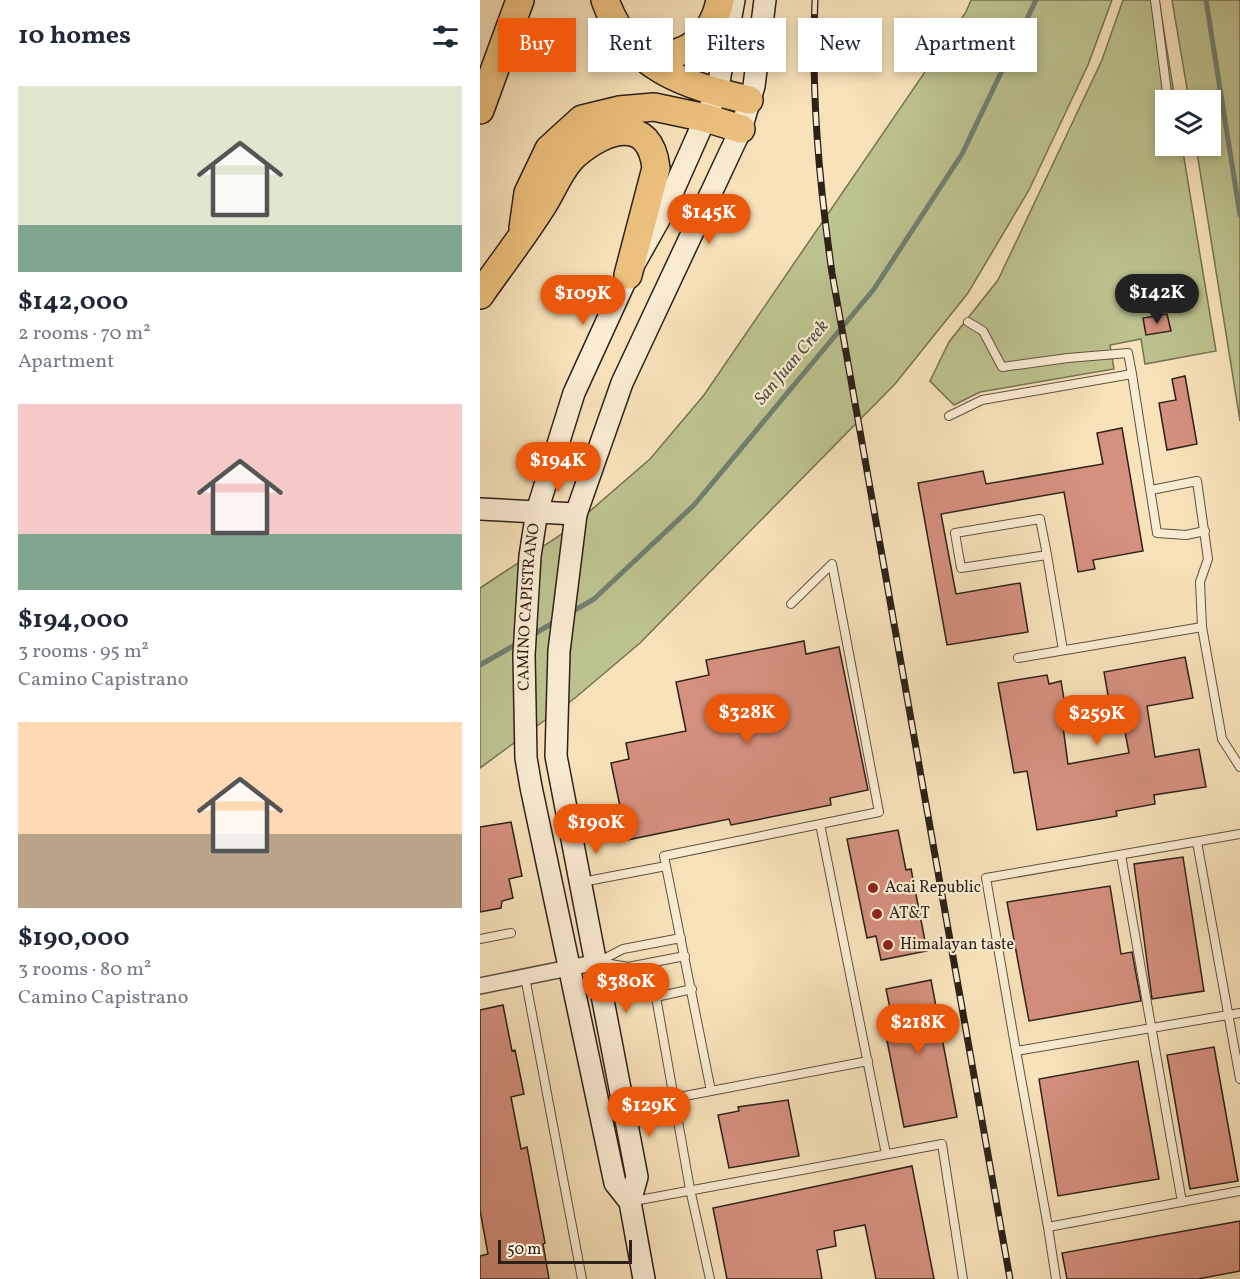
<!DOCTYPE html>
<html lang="en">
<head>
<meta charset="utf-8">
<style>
  :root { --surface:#fff; --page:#f6f6f7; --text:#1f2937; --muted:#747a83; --accent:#ea580c }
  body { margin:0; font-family:Vollkorn,serif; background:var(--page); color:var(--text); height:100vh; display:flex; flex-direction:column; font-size:22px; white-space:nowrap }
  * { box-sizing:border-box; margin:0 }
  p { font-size:20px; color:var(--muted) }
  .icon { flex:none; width:33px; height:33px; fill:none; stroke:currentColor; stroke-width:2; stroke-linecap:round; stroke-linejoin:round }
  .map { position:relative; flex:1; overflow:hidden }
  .side { display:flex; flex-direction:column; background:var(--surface); width:480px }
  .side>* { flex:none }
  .guide { position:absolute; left:18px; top:18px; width:570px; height:54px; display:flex; gap:12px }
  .buttons { position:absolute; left:675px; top:90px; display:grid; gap:12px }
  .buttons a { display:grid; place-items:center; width:66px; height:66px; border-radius:0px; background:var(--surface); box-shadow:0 3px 9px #0003; font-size:30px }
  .scale { position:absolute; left:18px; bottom:15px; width:134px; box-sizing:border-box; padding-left:6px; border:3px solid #2d2118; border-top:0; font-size:16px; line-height:21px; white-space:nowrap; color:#2d2118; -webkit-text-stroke:4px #faecd2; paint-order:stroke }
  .price { position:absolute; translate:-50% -51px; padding:0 14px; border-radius:21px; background:var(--accent); color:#fff; font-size:20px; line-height:39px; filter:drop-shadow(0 2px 3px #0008) }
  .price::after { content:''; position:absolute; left:50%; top:36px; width:18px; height:14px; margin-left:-9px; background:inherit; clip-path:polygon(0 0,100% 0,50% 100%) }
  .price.current { background:#222; color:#fff }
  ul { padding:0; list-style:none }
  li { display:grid; align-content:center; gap:12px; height:318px; padding:0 18px }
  li span { display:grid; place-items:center; height:186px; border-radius:0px; color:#555 }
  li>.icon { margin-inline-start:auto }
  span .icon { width:108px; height:108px; fill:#fffc; stroke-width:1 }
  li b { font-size:26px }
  h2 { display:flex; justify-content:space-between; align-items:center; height:72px; padding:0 18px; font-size:26px }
  .chip { padding:0 21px; border-radius:0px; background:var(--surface); box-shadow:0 3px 9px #0003; font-size:21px; line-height:54px }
  .chip.current { background:var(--accent); color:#fff }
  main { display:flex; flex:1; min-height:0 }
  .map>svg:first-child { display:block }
</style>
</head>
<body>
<main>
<section class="side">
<h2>10 homes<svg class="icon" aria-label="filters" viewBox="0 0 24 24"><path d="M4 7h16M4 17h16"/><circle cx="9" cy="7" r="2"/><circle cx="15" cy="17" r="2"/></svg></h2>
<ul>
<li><span style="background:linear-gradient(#dfe7d0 75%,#7fa58c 0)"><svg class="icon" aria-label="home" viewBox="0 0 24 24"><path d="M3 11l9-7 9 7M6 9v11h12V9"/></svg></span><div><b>$142,000</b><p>2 rooms · 70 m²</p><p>Apartment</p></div></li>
<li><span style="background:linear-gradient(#f6c9c9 70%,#7fa58c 0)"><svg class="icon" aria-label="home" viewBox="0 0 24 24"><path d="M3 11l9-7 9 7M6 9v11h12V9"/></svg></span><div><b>$194,000</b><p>3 rooms · 95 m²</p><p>Camino Capistrano</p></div></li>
<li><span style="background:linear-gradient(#ffd9b3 60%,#b9a48a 0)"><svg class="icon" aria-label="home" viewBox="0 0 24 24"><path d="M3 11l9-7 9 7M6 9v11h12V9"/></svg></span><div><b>$190,000</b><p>3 rooms · 80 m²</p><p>Camino Capistrano</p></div></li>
</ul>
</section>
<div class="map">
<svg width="760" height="1279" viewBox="0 0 760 1279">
  <rect width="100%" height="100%" fill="#f7e2ba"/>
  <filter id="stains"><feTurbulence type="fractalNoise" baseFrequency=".00333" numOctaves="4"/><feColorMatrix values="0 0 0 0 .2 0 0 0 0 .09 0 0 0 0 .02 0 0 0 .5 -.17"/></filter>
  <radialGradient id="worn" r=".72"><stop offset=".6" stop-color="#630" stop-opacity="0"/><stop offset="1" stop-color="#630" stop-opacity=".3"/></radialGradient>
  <path fill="#bdc38f" stroke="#757254" stroke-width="1.5" d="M491 0H632L608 65 549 190 488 293 415 384 160 643 95 698 0 768V588L88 530 170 459 224 395 486 12Z
    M643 0H679L695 100H686V146H702L736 351 665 364 661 339 630 345 634 369 500 392 474 405 450 381 469 342 518 280 622 60Z
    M692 0H760V421L716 146H730V100H709Z"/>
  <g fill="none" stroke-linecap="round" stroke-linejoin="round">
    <path stroke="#717f71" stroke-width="5" d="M726 0 760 215
      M90 613 114 599 214 505 394 289 482 154 556 0
      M51 636 76 621
      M0 665 40 642"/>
  </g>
  <path fill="#d5907e" stroke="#2d2118" stroke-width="1.5" d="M687 314 691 331 666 335 663 318Z
    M705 376 717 444 687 450 679 403 696 400 692 379Z
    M642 428 663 551 613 560 615 569 598 572 584 492 461 514 476 594 540 583 548 632 467 645 438 483 503 471 506 484 623 464 617 433Z
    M324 641 326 654 359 647 388 790 350 798 351 805 251 825 249 819 147 840 131 763 149 759 146 743 206 731 196 682 229 675 226 660Z
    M705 657 713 698 667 706 675 757 719 749 726 787 674 795 675 804 636 811 637 816 557 830 547 771 534 773 518 683 567 675 569 684 581 681 587 718 582 719 588 764 649 753 642 716 632 718 624 672Z
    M31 822 42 876 29 879 33 898 22 901 21 908 0 912V827Z
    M418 830 426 870 431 869 447 951 401 960 396 936 387 938 367 839Z
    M703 857 724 991 672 999 654 864Z
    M630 886 641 954 652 952 661 1001 549 1021 527 902Z
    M451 980 477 1117 424 1127 402 1015 411 1013 406 989Z
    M23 1005 32 1051 35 1050 44 1094 31 1097 41 1149 47 1147 65 1243 63 1244 69 1279H0V1256L8 1254 0 1210V1010Z
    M734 1047 758 1181 710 1189 687 1055Z
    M658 1061 679 1179 578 1196 559 1079Z
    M308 1100 319 1156 249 1168 238 1115 259 1111 258 1107Z
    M432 1166 454 1279H396L385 1225 354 1231 356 1246 337 1250 342 1279H247L233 1208Z
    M760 1221V1271L718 1279H587L582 1253Z"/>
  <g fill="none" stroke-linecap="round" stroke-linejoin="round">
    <defs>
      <path id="service" d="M675 0 688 100
        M488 322 503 331 522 367 588 358 648 353 652 374
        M469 416 502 400 652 374 677 533 706 535 725 531
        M671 490 717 481 728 559 720 582 722 627 742 739 760 767
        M567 555 560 519 475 533 481 568 567 555 583 650
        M311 604 352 564 399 812 184 856 231 1091 388 1061
        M538 658 722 627
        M340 824 406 1154
        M760 834 506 878 536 1051 760 1013
        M717 842 760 1079
        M641 855 702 1202
        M102 882 186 866
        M0 939 31 933
        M118 962 143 949 201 938
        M119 962 148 967 205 956
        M45 977 102 1279
        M212 989 176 997 210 1189 230 1279
        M536 1051 568 1227 760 1191
        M194 1098 231 1091
        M154 1201 462 1144 483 1279
        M568 1227 576 1279"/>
      <path id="minor" d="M0 986 118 962"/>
      <g id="secondary">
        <path d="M0 509 96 514"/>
        <path d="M150 1202 157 1177 76 756 79 651 96 514 142 383 261 129 274 86 285 0"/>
        <path id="s1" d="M164 1279 150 1202 135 1183 51 787 46 758 44 655 50 556 57 511 94 393 148 275 185 209 237 92 254 0"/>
      </g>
      <path id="motorway" d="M125 0C149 68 204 85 269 100
        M158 47C198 68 232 40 240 0
        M0 110 40 0
        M43 228 48 193 69 149 102 119 139 110 174 107 226 118 261 129
        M0 295C20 266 42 238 61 208 72 192 81 166 96 154 126 128 170 115 176 168L148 275"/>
    </defs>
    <use href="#service" stroke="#605140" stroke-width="10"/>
    <use href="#minor" stroke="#605140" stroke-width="18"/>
    <use href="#secondary" stroke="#2d2118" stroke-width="24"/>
    <use href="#motorway" stroke="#2d2118" stroke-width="30"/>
    <use href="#service" stroke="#faecd2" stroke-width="8"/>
    <use href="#minor" stroke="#faecd2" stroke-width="15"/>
    <use href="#secondary" stroke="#faecd2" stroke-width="21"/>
    <use href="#motorway" stroke="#ecc17d" stroke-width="27"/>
    <defs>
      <path id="rail" d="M335 0C331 93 339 181 352 273L530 1279"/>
    </defs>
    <use href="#rail" stroke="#2d2118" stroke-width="7"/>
    <use href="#rail" stroke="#faecd2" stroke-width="4.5" stroke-dasharray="14" stroke-linecap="butt"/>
  </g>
  <g fill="#8f2418" stroke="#faecd2" stroke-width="2">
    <circle cx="393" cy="888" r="6"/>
    <circle cx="397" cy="914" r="6"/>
    <circle cx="408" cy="945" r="6"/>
  </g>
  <g text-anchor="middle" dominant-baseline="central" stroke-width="4.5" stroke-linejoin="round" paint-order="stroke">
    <g font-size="16" fill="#2d2118" stroke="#faecd2">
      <text stroke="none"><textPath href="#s1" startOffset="688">CAMINO CAPISTRANO</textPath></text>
    </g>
    <g font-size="16" fill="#2d2118" stroke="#faecd2" text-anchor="start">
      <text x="405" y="888">Acai Republic</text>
      <text x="409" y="914">AT&amp;T</text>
      <text x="420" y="945">Himalayan taste</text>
    </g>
    <g font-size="18" font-style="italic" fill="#4f5044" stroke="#faecd2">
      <text transform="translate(312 363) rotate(-50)">San Juan Creek</text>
    </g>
  </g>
  <rect width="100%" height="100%" filter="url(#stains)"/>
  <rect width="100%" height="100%" fill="url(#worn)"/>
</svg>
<div class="buttons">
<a><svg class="icon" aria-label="layers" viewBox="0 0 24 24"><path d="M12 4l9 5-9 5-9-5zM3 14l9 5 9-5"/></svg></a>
</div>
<div class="scale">50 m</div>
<b class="price" style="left:229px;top:245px">$145K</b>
<b class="price current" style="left:677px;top:325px">$142K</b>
<b class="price" style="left:103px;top:326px">$109K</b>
<b class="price" style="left:78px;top:493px">$194K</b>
<b class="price" style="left:267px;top:745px">$328K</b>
<b class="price" style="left:617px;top:746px">$259K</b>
<b class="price" style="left:116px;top:855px">$190K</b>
<b class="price" style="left:146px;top:1014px">$380K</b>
<b class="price" style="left:438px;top:1055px">$218K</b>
<b class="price" style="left:169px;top:1138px">$129K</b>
<div class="guide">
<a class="chip current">Buy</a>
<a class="chip">Rent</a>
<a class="chip">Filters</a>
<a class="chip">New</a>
<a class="chip">Apartment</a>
</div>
</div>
</main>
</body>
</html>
